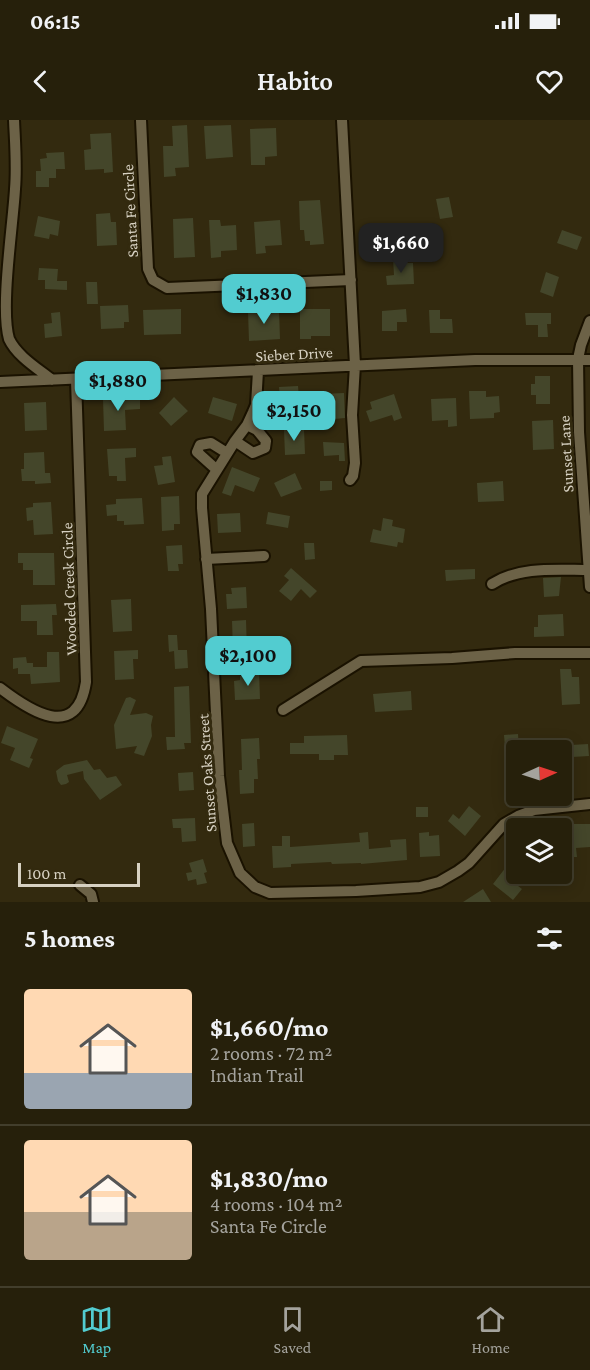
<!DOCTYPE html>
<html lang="en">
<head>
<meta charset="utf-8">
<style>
  :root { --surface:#26200b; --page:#2e2814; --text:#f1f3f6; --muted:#a4a39d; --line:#423e2c; --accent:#52ccd0 }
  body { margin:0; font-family:"Crimson Pro",serif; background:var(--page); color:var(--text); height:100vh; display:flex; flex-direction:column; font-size:22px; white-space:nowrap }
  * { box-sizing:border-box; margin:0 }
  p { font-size:20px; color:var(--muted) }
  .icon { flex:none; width:33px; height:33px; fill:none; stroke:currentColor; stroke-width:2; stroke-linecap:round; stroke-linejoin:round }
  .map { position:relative; height:782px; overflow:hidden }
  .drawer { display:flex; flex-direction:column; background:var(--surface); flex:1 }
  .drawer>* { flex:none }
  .needle { width:39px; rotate:87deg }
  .tools { position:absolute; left:506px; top:620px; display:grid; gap:12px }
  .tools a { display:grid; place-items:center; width:66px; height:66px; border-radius:6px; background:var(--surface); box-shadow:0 3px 15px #0003,0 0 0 2px var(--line); font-size:30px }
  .scale { position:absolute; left:18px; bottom:15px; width:122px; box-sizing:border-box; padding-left:6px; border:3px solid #d7d1c2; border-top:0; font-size:16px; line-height:21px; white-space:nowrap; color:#d7d1c2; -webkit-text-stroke:4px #332a0f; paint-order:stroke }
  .price { position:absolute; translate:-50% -51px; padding:0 14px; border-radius:12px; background:var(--accent); color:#111; font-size:20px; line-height:39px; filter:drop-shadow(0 2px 3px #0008) }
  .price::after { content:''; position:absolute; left:50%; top:36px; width:18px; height:14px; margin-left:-9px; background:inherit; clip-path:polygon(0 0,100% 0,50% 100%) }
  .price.current { background:#222; color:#fff }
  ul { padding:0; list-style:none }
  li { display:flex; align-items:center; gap:18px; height:150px; padding:0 24px }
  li+li { border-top:2px solid var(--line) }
  li span { display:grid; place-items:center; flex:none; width:168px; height:120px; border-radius:6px; color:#555 }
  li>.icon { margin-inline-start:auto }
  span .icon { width:72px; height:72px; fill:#fffc; stroke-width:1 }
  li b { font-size:26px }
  h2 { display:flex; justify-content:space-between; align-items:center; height:72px; padding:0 24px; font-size:26px }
  .status { display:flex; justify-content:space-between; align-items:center; height:42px; padding:0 30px; background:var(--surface); direction:ltr }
  .status svg { height:16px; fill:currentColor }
  header { display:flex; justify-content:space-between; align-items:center; height:78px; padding:0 24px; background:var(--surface); font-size:27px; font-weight:600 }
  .menu { display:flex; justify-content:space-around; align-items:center; height:84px; border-top:2px solid var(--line); background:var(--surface); font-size:16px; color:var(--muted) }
  .menu a { display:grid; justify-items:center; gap:3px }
  .menu .current { color:var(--accent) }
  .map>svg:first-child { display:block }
</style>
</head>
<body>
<div class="status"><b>06:15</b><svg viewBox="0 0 49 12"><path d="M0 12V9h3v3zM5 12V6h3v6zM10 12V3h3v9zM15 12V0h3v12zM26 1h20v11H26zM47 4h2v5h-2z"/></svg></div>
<header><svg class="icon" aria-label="back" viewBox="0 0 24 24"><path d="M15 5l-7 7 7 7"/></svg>Habito<svg class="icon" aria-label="heart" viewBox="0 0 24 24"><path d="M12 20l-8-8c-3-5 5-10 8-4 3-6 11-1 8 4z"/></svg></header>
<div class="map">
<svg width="590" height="782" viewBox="0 0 590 782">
  <rect width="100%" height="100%" fill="#332a0f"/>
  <path fill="#44462a" d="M187 5 189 47 175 48 176 56 164 57 163 26H173L172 6Z
    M231 5 233 37 206 39 204 6Z
    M276 8 277 36 265 37V45H251L250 9Z
    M111 13 113 52 104 53V49L85 50 84 30 91 29 90 14Z
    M64 32 65 49H56V58H49V67H36V51H41L40 39 47 38 46 33Z
    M449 77 453 97 440 99 436 79Z
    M320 80 324 124 310 125V121H305L304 110H300L299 81Z
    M110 93 111 102H116L117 125 97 126 96 94Z
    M38 96 60 101 58 116 50 114 49 119 34 116Z
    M193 98 195 137 174 138 173 99Z
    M209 100H220L221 106 236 105 237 130 221 131V137L211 138Z
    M280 100 282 125 265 126 266 133 256 134 254 102Z
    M562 110 582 117 577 130 557 123Z
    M393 139H402V143H413L414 164 387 165 386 156 394 155Z
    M39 148 58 149 57 161H67V170L45 169V160H38Z
    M546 152 559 157 553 177 540 172Z
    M86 162H97L98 184H87Z
    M128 185 129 202H124V208L101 209 100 186Z
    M181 189V214L144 215 143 190Z
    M270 189H279L280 219 249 221 248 192 270 191Z
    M300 189H330V216H311V219H300Z
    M406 189 407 202H397V211H382V191Z
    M429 190H440V199H452L453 213H430Z
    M60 192 62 216 45 218 44 204 52 203 51 193Z
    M525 193H551V204H547L548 217H538V205H526Z
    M535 256H550V284H536V275H531V264H535Z
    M298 266 299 277H295L296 292 281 293 279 267Z
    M469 271H486V277L499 276 500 292 494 293V298L470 299Z
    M344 273 345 298 324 300 323 274Z
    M394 274 402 298 394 301 392 295 370 302 366 291 372 289 370 282Z
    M140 277V289L125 290 126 310 104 311 103 279Z
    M174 277 188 291 171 306 159 293Z
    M213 277 237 284 232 301 208 293Z
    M456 278 457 306 448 307V300L432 301 431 279Z
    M46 282 47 310 25 311 24 283Z
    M553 300 554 329 533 330 532 301Z
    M304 309 305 334 285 335 284 310Z
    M323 322 344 323 345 341H339V335L324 336Z
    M136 328V337L125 338 126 361H117V356H109L107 329Z
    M44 332 45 353H50L51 363 35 364V361H22L21 349H24V333Z
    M171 336 175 362 158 365 154 346 163 345 162 337Z
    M232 347 260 358 254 372 235 365 231 376 222 373Z
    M295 353 302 369 281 377 274 363Z
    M320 361H332V370L320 371Z
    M503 361 504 381 478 382 477 363Z
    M179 376 180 404H174V410L162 411 161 377Z
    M142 378 144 404 124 405V401H117V395L107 396 106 385 116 384V379Z
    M51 382 53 414 34 415 33 400 27 401 26 388 33 387V383Z
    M268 392 290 396 288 408 266 404Z
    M240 393 241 412 218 413 217 394Z
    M383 398 393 400 392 406 405 409 403 423 398 422 397 427 370 422 373 409 381 411Z
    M304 423H314L315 439 305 440Z
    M182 425 183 444H178L179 451H168L166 426Z
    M18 433H54L55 465H33V450H23V443H18Z
    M291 448 317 471 310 478 301 469 291 481 279 471 289 460 284 456Z
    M475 449V459L446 461 445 450Z
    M561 457 559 476 544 477 543 458Z
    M246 467 247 488 227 489 226 474H232L231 468Z
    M131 479 132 511 113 512 111 480Z
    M56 484 57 495H52L53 515H37V501H21V485Z
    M563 494 564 516 534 517V507H538V495Z
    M246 500 247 531H233L232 501Z
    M168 515H177L178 530H187L188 548 175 549 174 531 169 532Z
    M138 530V539H133L134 559 115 560 114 531Z
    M47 532H59L60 562 31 564 30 554H18V548L13 549V538L26 537 27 543H33V547H47Z
    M560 549H571L572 557H579L580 584 562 585Z
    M259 551 260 579 235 580 234 561 240 560V556H248V552Z
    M189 566 191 623H184L185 629 167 630 166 617H175L174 567Z
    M411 571 412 590 375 592 373 574Z
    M130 577 136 580 130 595 146 593 153 596 151 605 152 616 144 636 134 633 137 626 116 629 114 605 126 578Z
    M7 606 38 619 30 638 33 639 29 648 10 640 15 628 1 623Z
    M518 614 519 630H516V639L506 640 504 615Z
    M347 615 348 635H334V640H319V634H290V623H304V616Z
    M259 618 260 639H257L258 659H254V673L240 674 239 650H242L241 619Z
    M588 624 589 636 572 637 571 625Z
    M87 640 94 650 100 649 107 658 116 656 122 665 100 680 84 659 83 651 67 655 69 662 66 664 61 665 58 661 56 651 64 645Z
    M193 652 194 670 179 671 178 653Z
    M469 686 481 696 465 716 448 701 453 694 459 699Z
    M416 687H428V697H416Z
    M195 698 196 721 182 722 181 708H173L172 699Z
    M254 703 255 726 243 727 242 704Z
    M572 704H590V727L576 728 577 737H561V717H573Z
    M368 712 369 729 391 727 390 720 406 719 407 740 361 744V743L332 744 331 742 291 744V747L273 748 272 726H282V716H290V727L360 722 359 713Z
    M429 712V716L439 715 440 736 420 737 419 713Z
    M203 739 207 752 204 753 207 763 197 765 196 759 188 761 186 753 192 752 189 743Z
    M506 747 517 757 513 762 522 769 513 780 493 764Z
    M483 769 491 782H463Z"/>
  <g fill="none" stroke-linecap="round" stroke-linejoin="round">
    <defs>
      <path id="minor" d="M14 0C15 23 17 46 15 69 13 105 0 188 9 219 17 236 37 248 52 260
        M141 0 148 149 153 160 167 168 351 160
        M342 0 355 245 352 295 355 343 353 356 350 360
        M590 201 581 225 578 239 579 312 590 467
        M258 251 256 285 253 292 247 305 235 321 202 374V388L211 489 219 656 227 723 240 753 255 767 270 773 356 771 420 767 439 762 458 751 469 743 504 704 518 696 534 690 590 684
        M0 262 475 240H590
        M235 321 253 333 265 328 266 321 257 310 247 305
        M217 350 197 332 200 325 211 323 227 333
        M206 439 264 436
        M492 464C520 446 557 450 589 450
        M0 568C30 591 77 622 86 562L76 259
        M283 590 361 541 452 538 515 533H590
        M80 765 91 774 93 782"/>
    </defs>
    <use href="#minor" stroke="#1a1200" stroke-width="14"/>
    <use href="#minor" stroke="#6c6247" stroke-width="10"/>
  </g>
  <g text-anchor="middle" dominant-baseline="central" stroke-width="6" stroke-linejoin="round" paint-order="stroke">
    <g font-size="16" fill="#d7d1c2" stroke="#332a0f">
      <text transform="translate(130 91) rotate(-93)">Santa Fe Circle</text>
      <text transform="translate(294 234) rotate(-3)">Sieber Drive</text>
      <text transform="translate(566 334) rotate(-93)">Sunset Lane</text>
      <text transform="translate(69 469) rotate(-92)">Wooded Creek Circle</text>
      <text transform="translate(207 653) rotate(-94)">Sunset Oaks Street</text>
    </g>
  </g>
</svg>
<div class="tools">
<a><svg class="needle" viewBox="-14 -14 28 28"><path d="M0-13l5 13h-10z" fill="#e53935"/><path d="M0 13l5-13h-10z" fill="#a4a39d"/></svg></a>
<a><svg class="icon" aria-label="layers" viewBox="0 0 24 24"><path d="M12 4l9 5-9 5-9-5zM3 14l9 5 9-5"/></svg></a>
</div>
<div class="scale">100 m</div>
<b class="price current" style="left:401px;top:154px">$1,660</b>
<b class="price" style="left:264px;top:205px">$1,830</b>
<b class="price" style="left:118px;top:292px">$1,880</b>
<b class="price" style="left:294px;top:322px">$2,150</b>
<b class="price" style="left:248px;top:567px">$2,100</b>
</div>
<section class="drawer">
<h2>5 homes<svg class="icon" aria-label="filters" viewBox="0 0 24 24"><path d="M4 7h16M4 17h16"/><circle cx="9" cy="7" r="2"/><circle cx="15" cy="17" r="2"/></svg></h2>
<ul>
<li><span style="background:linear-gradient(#ffd9b3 70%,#9aa5b1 0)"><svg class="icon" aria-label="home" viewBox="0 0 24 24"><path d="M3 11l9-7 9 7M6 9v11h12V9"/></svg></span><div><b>$1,660/mo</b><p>2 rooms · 72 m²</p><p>Indian Trail</p></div></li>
<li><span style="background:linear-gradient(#ffd9b3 60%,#b9a48a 0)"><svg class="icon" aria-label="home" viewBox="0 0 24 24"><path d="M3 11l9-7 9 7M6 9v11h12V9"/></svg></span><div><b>$1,830/mo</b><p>4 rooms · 104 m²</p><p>Santa Fe Circle</p></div></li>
</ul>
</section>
<nav class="menu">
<a class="current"><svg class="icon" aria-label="map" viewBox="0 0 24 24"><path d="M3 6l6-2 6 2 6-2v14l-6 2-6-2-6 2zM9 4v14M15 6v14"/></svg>Map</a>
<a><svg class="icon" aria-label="saved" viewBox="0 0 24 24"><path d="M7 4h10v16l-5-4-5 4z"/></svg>Saved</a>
<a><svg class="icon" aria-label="home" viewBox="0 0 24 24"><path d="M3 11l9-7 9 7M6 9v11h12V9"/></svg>Home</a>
</nav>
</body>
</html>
